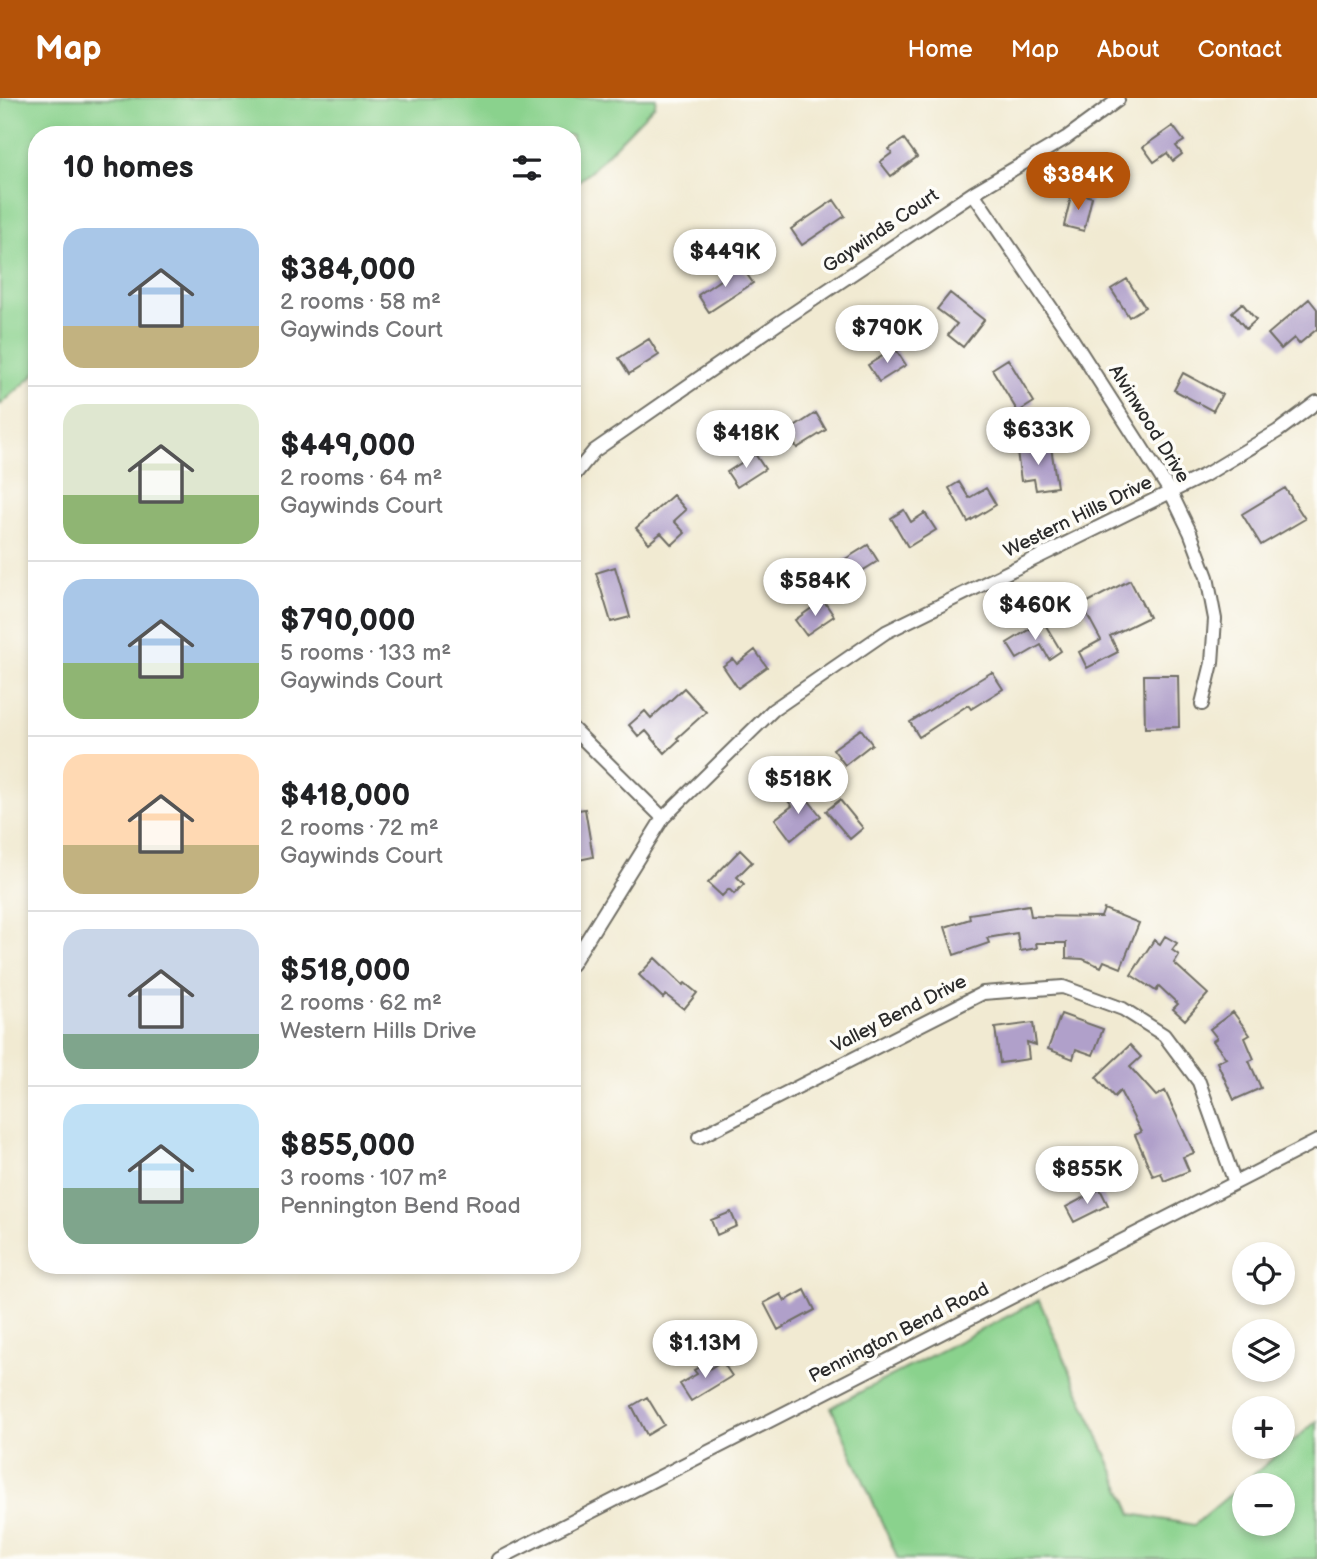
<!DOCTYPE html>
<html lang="en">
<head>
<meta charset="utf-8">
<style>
  :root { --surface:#fff; --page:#f6f6f6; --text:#202124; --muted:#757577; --line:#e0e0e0; --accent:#b45309 }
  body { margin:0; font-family:"Balsamiq Sans",sans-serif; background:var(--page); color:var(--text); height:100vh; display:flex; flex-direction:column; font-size:26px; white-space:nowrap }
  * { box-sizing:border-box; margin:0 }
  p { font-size:23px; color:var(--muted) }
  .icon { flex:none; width:38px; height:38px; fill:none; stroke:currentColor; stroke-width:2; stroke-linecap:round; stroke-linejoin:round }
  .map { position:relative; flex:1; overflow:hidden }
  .side { position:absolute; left:28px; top:28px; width:553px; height:1148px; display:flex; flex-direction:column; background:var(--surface); border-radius:28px; box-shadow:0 4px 10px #0003 }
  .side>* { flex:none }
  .controls { position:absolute; left:1232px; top:1144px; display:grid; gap:14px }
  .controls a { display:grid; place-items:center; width:63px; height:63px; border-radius:50%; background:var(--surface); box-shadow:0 4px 10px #0003; font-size:35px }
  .price { position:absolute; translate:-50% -60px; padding:0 16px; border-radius:24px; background:#fff; color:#222; font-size:23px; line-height:46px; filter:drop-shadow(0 2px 4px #0008) }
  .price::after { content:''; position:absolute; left:50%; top:42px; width:21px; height:16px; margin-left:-10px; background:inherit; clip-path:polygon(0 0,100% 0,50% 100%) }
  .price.selected { background:var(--accent); color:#fff }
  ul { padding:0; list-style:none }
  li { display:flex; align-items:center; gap:21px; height:175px; padding:0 35px }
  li+li { border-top:2px solid var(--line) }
  li span { display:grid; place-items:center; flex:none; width:196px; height:140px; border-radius:21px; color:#555 }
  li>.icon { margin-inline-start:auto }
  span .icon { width:84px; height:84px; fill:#fffc; stroke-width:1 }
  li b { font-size:30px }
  h2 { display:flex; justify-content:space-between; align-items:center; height:84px; padding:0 35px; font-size:30px }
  header { display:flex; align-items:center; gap:42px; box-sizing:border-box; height:98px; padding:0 35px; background:var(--accent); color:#fff }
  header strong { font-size:33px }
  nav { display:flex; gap:38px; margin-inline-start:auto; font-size:24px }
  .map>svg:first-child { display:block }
</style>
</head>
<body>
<header>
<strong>Map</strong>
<nav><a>Home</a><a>Map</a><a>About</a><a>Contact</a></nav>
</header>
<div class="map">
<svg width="1317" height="1461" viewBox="0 0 1317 1461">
  <rect width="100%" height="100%" fill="#fdfcf7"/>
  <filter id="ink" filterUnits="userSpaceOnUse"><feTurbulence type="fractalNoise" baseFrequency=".0143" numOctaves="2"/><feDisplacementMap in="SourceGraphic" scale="14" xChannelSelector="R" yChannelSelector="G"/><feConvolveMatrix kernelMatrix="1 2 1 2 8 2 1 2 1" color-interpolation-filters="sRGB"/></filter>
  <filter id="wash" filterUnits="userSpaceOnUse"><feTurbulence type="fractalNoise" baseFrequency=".00686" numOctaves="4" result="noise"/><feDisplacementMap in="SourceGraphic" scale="28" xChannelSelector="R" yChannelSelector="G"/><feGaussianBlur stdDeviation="1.57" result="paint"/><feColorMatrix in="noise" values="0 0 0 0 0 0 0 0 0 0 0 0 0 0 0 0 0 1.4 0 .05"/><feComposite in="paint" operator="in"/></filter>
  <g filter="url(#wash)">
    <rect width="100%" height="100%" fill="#f1ead2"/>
    <path fill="#8ad28d" stroke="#5a7e5c" stroke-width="2" fill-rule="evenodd" d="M0 0H656L655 7 591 73 572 88V37H37V270L33 278 0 307Z
      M1039 1202 1132 1416 1194 1427 1317 1323V1461H898L831 1309ZM1244 1388H1283V1426H1244Z"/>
    <g id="blocks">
      <path fill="#b0a0ca" d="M1173 28 1184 43 1176 48 1182 56 1173 63 1167 55 1154 64 1143 49Z
        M904 41 917 59 891 78 880 64 892 55 889 51Z
        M1072 94 1092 99 1084 133 1064 128Z
        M834 102 845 118 802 147 791 131Z
        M741 168 753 185 709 214 698 197Z
        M1127 181 1145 209 1129 219 1111 191Z
        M950 195 984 222 963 249 948 237 957 226 937 211Z
        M1309 201 1317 211V231L1299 246 1294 240 1281 251 1268 236Z
        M1242 205 1256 222 1246 231 1232 214Z
        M649 241 659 257 629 276 619 260Z
        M895 250 906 267 879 284 868 267Z
        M1008 261 1034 304 1018 314 992 271Z
        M1183 275 1222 296 1213 313 1174 292Z
        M816 315 826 332 797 350 787 334Z
        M1051 349 1057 389 1036 392 1034 381 1021 383 1017 353Z
        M755 356 765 371 737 389 727 374Z
        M959 384 969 400 986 390 996 407 968 424 949 390Z
        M1285 390 1305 421 1261 447 1242 416Z
        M673 397 686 412 674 423 685 435 672 447 661 435 649 445 636 430Z
        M904 412 911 424 925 415 936 432 908 449 891 420Z
        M868 447 878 463 849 481 846 476 838 481 831 470Z
        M615 469 630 519 611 524 596 475Z
        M1130 482 1149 519 1110 538 1118 554 1087 570 1079 554 1101 542 1082 507Z
        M823 502 834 518 806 537 795 522Z
        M1043 523 1061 553 1049 561 1041 547 1017 561 1007 545Z
        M755 552 767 569 738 590 723 568 733 561 737 566Z
        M992 574 1003 591 971 611 968 607 919 639 910 624Z
        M1144 577H1178L1179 629 1145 630Z
        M684 590 706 614 677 640 679 642 665 655 646 633 639 639 629 627 645 613 651 620Z
        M861 631 872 646 845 667 833 651Z
        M801 693 821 718 791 742 775 721 792 708 788 703Z
        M840 702 863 730 850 741 826 713Z
        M585 711 593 759 574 763 572 713Z
        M740 752 752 764 737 779 744 786 734 796 729 791 722 798 708 785Z
        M1029 807 1031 818 1101 819 1104 811 1139 825 1121 870 1104 863 1101 869 1083 861 1066 860V845H1036L1037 850 1020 853 1017 835 987 840 989 845 954 857 945 829 970 821 969 816Z
        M1165 838 1177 845 1172 852 1179 857 1174 865 1208 896 1185 922 1173 911 1178 906 1159 888 1156 893 1131 877 1154 842 1160 846Z
        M655 860 683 887 685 885 697 895 684 911 666 897 663 900 639 877Z
        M1233 914 1250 937 1245 940 1254 961 1249 963 1261 990 1234 1002 1217 964 1226 960 1213 943 1217 940 1210 931Z
        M1061 916 1103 931 1093 957 1076 951 1073 961 1048 951Z
        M1033 925 1036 947 1027 944 1029 961 1000 965 995 930Z
        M1130 947 1141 959 1130 969 1156 998 1165 993 1194 1055 1183 1059 1189 1073 1164 1083 1161 1075 1153 1078 1135 1037 1141 1034 1120 993 1114 999 1096 979Z
        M1100 1091 1108 1107 1074 1124 1066 1109Z
        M731 1114 737 1128 717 1137 711 1122Z
        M805 1192 815 1212 778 1232 764 1205 781 1196 785 1203Z
        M722 1263 732 1278 691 1303 680 1286 697 1276 694 1272 706 1265 709 1271Z
        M647 1299 664 1327 647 1337 632 1308Z"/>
    </g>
  </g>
  <g filter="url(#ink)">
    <use href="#blocks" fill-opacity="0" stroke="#706e65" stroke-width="2"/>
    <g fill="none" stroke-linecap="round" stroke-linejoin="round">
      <defs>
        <path id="minor" d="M973 95 1069 236 1171 395 1190 434 1207 479 1215 521 1212 565 1202 606
          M572 380 594 353 780 224 973 95 1066 40 1118 2
          M572 630 663 720
          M572 866 663 720 773 612 886 534 1205 377 1278 333 1317 304
          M699 1039 983 895 1063 889 1123 911 1164 937 1199 984 1235 1085
          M499 1461 1317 1043"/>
      </defs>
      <use href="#minor" stroke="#706e65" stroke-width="16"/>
      <use href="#minor" stroke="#fff" stroke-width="12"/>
    </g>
  </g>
  <g text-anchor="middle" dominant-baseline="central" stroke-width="7" stroke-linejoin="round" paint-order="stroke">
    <g font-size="19" fill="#2b2b2b" stroke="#fdfcf7">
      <text transform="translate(881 133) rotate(-34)">Gaywinds Court</text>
      <text transform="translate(1149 326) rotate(58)">Alvinwood Drive</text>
      <text transform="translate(1078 419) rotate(-26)">Western Hills Drive</text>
      <text transform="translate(899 916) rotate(-27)">Valley Bend Drive</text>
      <text transform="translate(899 1235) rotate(-27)">Pennington Bend Road</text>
    </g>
  </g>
</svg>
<div class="controls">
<a><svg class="icon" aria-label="locate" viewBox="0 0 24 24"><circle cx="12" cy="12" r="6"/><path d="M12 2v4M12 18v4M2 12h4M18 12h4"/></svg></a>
<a><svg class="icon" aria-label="layers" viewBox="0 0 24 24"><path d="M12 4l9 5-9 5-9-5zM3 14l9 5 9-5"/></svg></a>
<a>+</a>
<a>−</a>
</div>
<b class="price selected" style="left:1078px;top:114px">$384K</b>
<b class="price" style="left:725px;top:191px">$449K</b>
<b class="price" style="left:887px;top:267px">$790K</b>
<b class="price" style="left:1038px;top:369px">$633K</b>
<b class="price" style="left:746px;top:372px">$418K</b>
<b class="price" style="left:815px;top:520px">$584K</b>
<b class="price" style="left:1035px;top:544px">$460K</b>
<b class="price" style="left:798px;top:718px">$518K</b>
<b class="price" style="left:1087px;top:1108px">$855K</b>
<b class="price" style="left:705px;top:1282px">$1.13M</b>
<section class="side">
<h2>10 homes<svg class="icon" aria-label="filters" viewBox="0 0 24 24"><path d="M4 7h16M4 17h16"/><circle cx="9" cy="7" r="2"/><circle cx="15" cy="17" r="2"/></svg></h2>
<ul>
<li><span style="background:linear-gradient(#a9c7e8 70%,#c2b280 0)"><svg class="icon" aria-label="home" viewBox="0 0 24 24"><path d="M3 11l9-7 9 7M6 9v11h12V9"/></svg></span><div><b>$384,000</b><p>2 rooms · 58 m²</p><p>Gaywinds Court</p></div></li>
<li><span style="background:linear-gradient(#dfe7d0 65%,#8fb573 0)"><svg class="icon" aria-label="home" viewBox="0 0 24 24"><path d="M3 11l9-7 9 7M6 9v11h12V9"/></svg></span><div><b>$449,000</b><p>2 rooms · 64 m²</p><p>Gaywinds Court</p></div></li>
<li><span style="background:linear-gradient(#a9c7e8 60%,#8fb573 0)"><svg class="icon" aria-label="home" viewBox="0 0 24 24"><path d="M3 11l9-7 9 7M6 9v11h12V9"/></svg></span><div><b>$790,000</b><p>5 rooms · 133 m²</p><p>Gaywinds Court</p></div></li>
<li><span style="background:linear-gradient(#ffd9b3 65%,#c2b280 0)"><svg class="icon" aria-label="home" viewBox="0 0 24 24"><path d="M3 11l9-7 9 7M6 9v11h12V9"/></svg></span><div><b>$418,000</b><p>2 rooms · 72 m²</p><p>Gaywinds Court</p></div></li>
<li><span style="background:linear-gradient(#c9d6e8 75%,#7fa58c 0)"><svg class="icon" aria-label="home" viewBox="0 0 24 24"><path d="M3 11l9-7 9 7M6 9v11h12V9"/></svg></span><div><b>$518,000</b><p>2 rooms · 62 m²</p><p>Western Hills Drive</p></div></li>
<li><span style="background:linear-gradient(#bfe0f5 60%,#7fa58c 0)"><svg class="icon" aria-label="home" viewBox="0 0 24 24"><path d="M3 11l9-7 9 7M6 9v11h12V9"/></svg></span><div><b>$855,000</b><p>3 rooms · 107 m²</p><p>Pennington Bend Road</p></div></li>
</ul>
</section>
</div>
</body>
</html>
